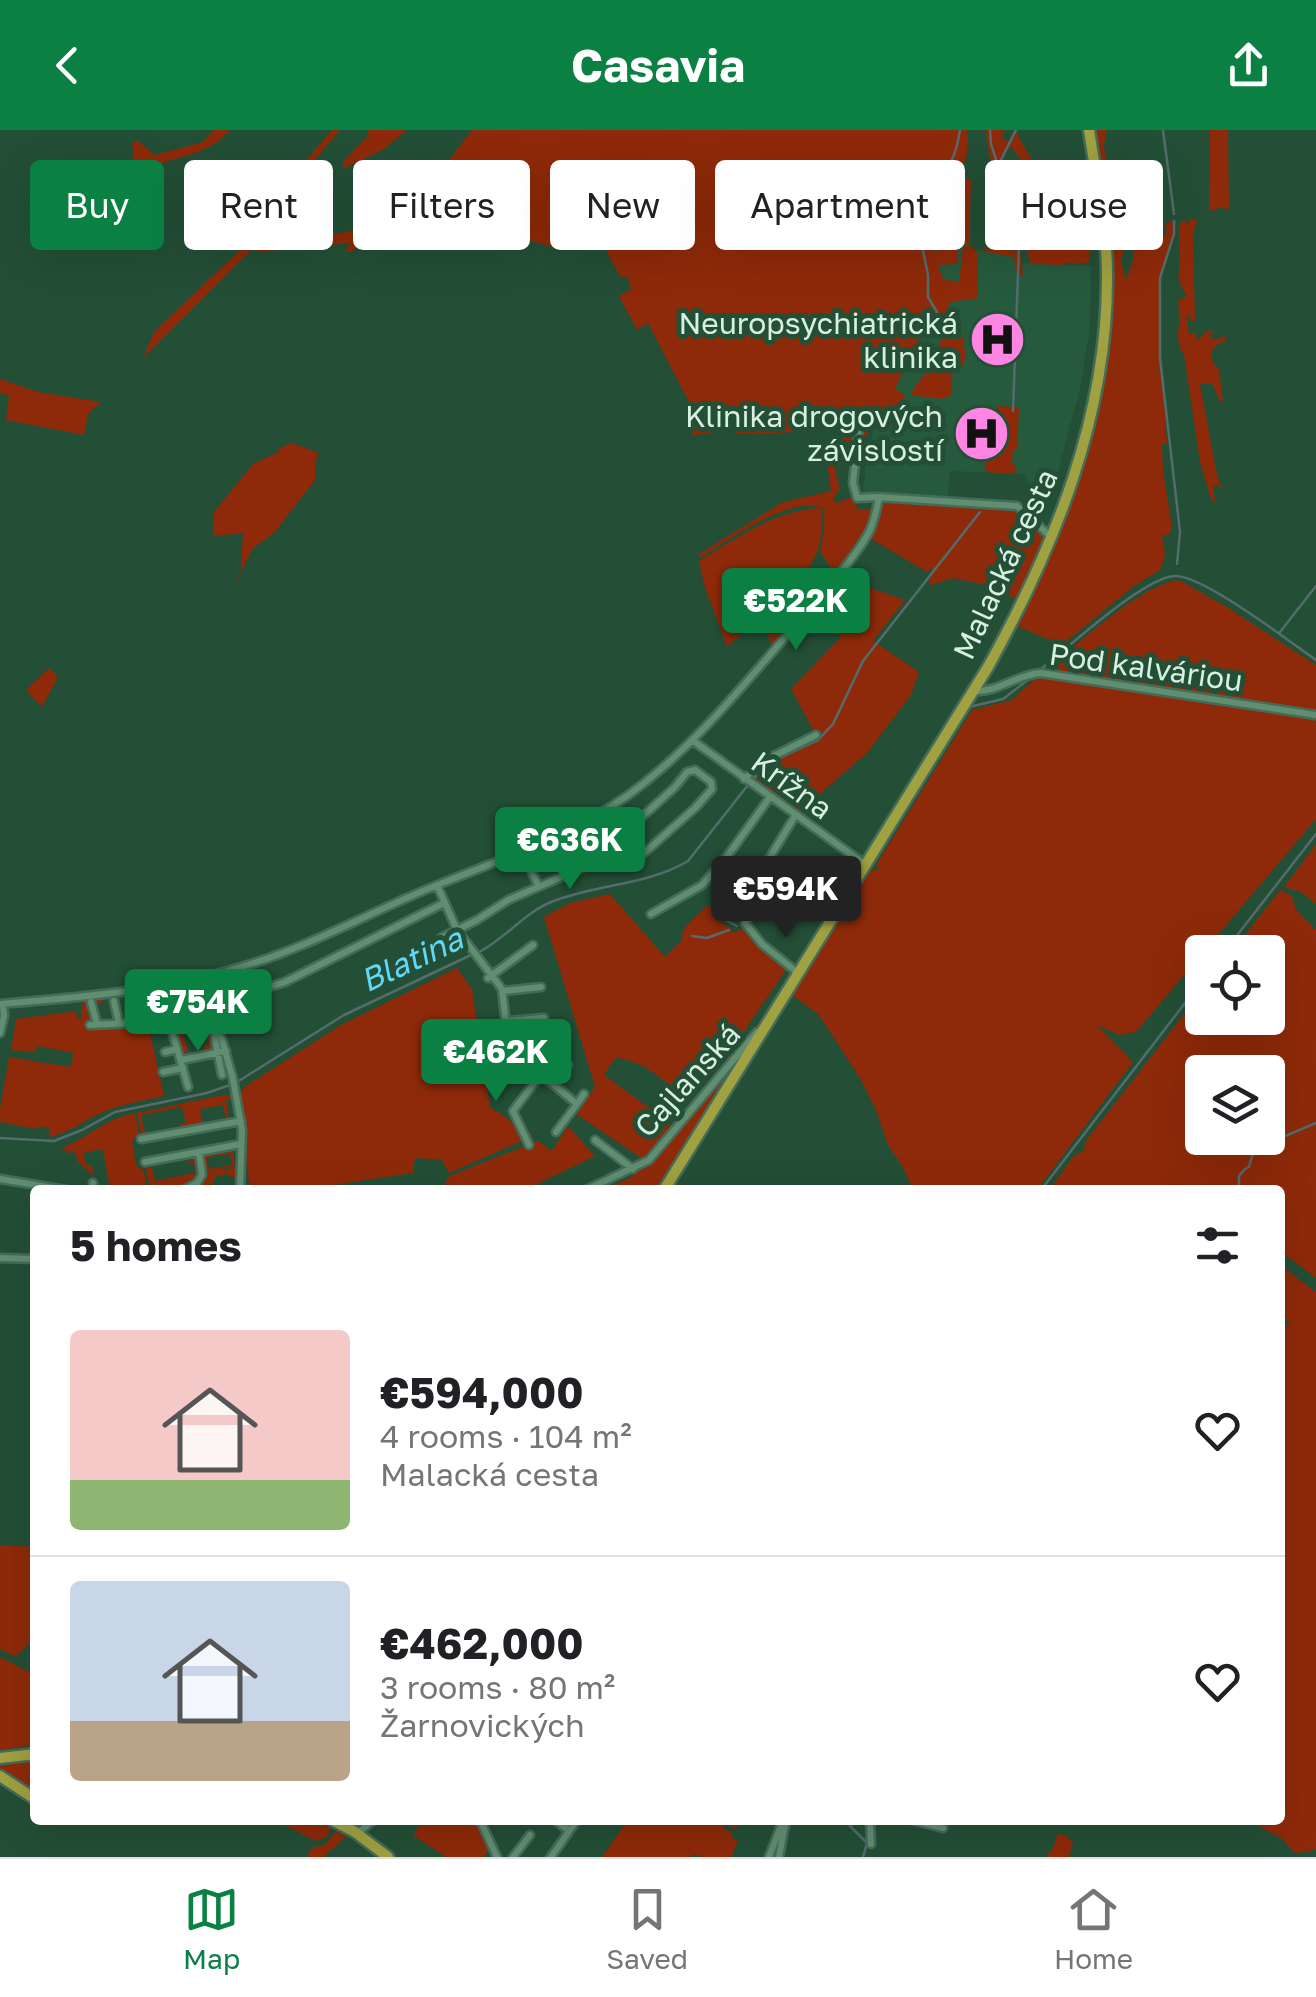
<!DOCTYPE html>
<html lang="en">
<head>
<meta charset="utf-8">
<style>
  :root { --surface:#fff; --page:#f6f6f6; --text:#202124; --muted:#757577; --line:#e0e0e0; --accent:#0b8043 }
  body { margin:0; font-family:"Golos Text",sans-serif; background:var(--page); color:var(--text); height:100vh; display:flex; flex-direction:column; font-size:38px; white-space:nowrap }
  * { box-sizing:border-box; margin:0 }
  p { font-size:32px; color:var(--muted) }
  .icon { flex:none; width:55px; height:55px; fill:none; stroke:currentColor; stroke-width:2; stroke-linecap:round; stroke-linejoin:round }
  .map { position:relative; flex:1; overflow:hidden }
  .sheet { position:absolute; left:30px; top:1055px; width:1255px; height:640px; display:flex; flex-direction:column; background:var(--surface); border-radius:10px; box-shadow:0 10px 40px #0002 }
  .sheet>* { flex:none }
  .guide { position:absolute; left:30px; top:30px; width:1258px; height:90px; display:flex; gap:20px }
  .controls { position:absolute; left:1185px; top:805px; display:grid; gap:20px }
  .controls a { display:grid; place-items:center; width:100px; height:100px; border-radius:10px; background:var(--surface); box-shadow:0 10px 40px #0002; font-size:50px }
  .price { position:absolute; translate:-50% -85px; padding:0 22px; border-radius:10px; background:var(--accent); color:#fff; font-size:32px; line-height:65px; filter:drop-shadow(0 2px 5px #0008) }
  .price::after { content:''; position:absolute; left:50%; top:60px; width:30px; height:22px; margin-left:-15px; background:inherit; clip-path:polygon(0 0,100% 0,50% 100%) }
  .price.current { background:#222; color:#fff }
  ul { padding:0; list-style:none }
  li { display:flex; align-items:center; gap:30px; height:250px; padding:0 40px }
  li+li { border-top:2px solid var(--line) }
  li span { display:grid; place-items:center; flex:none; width:280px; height:200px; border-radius:10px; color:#555 }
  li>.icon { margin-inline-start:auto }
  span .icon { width:120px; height:120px; fill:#fffc; stroke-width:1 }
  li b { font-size:42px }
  h2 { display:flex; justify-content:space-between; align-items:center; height:120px; padding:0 40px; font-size:42px }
  .chip { padding:0 35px; border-radius:10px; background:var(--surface); box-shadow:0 10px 40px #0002; font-size:35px; line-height:90px }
  .chip.current { background:var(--accent); color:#fff }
  header { display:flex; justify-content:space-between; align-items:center; height:130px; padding:0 40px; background:var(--accent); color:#fff; font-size:45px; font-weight:700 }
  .tabs { display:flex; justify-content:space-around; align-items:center; height:140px; border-top:2px solid var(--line); background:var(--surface); font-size:28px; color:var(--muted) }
  .tabs a { display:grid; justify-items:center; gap:5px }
  .tabs .current { color:var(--accent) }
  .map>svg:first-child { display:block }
</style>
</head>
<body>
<header><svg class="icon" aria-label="back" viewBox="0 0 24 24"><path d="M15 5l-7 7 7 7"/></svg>Casavia<svg class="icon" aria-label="share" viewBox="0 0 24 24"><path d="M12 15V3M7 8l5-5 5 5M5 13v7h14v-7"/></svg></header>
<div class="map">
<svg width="1316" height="1727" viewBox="0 0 1316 1727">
  <rect width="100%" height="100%" fill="#234f36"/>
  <path fill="#265a3d" d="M935 48 971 49 970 119 1019 125V131L1023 133 1091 136 1090 195 1081 255 1056 349 1037 348 1032 355H1028L1026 344 950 341 948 367 898 364 894 366 863 362 868 314 872 313 873 298 889 271 922 118 934 74Z"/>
  <path fill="#8e2a09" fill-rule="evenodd" d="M214 0H230C205 28 175 25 145 40 134 45 128 52 116 54L113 50 134 26 132 14 137 10 155 25 203 12Z
    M332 0H340L289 60 264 107 143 228 154 202 243 117 260 96 279 62Z
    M367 0H407L384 19 343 39V32L369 5Z
    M472 0H967C969 20 968 38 950 49L971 50 969 113H958L957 134 938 135 943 149 959 152 963 116H971L978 124V168L951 172 942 189 945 194 939 202 924 198 911 235 906 236 895 258 905 266 892 295 871 297 856 324 832 327 840 359 833 369 837 373 854 366 857 379H874C864 420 802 482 772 516L763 493 769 483 792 464 801 470H808L833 441 820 421 824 403V379C791 363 728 411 700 428L699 424 783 372 831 361 826 324 836 318 841 302H848L850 289C834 282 834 292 820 297 798 304 759 304 736 303L729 295 710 303 694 305 687 296 694 282 648 193 637 200 619 166 631 159 628 147H621L609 127 603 111 586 103 555 118 522 108 508 87 484 73 453 44 443 45 351 122H344L351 113 256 122 264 115 365 99 416 63 423 52 448 31ZM936 63 935 112 949 113 948 116H937L936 126 921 81Z
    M986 0H1004L1002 9 1008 11 1017 3C1024 16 1033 36 1045 44 1070 60 1081 52 1097 83L1094 93 1099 100 1100 107 1091 114 1089 131 1084 134 1067 133 1066 132 1064 135 1030 134 1025 105 1033 71 1019 47 1024 40 1021 30 1011 16 1001 28 1002 45 1016 90 1023 145 1017 144 1014 127 986 122 981 118 1015 121C1009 79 989 42 986 0Z
    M1093 0H1107L1104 15 1107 51 1117 58V67L1124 66 1129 71 1133 67 1139 80 1136 90 1107 88Z
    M1210 0H1228L1229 79 1219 78 1209 82Z
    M1193 88 1197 91 1193 104 1195 191 1191 192 1190 185H1187L1189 205 1196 202 1197 211 1206 201 1212 200 1213 202 1209 206 1215 210 1225 206 1227 210 1218 214 1211 222 1213 233 1219 239 1223 271H1220L1212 253 1200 254 1217 345 1222 359 1217 355 1213 356 1215 372H1212L1200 332 1184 224 1180 219 1177 202 1180 195 1178 171 1187 165C1175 150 1179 144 1180 126 1180 115 1178 105 1180 93L1186 89V94H1188L1190 89Z
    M1176 90 1175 105 1161 148V228L1167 314H1162L1163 340 1172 397 1168 406 1162 404 1165 425 1160 440 1134 456 1062 515 1014 495 1067 380 1087 320 1101 258 1108 92 1126 95 1118 98 1126 110 1121 131 1126 150 1133 129V113L1137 106 1140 115 1145 112 1151 113 1160 105 1165 106 1167 99 1164 96 1168 92Z
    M948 205 958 209 963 207 966 230 961 237 954 240C950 248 953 257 950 266L940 269 911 265 915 256 929 239 939 237 934 230 942 207Z
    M0 249 38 262 101 272 88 284 84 305 6 290 9 266 0 263Z
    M998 276 1019 277 1017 319H1013L1012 334 1016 335 1015 344 985 342 987 298H997Z
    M292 313 319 323 315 332V350L274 403 252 419 232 462 241 440 243 403 213 406 214 382 253 334 279 322 278 319Z
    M884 372 1005 378C1022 382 1038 396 1047 411L1018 470 987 455 953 448 929 456 932 437 927 442 868 407 880 376Z
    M819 378 822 380C822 394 822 406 818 419 806 456 756 491 727 517L705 458 699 431C738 408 773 381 819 378Z
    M1179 450 1225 476 1316 535V581L1047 539C1078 514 1141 454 1179 450Z
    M867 457 905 470 873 511 919 542 911 565 867 623 822 662 799 691 744 649 753 639 816 605 791 559 840 508 839 495Z
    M49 538 58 547 42 577 26 560Z
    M1038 546 1316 588V689L1136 902 1119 905 1097 895 1133 932 1037 1060H913L903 1037 888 1015 876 980 861 950 819 885 791 864 866 743 880 738 876 735 972 580 1012 570Z
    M1316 714V774L1301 762 1284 757Z
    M1280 760 1292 766 1296 780 1316 800V1148L1280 1121V1060H1049L1073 1027 1084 1020 1085 1012 1202 861V888H1268V822H1232ZM1202 942H1268V1008H1202Z
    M610 764 665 827 683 809 681 805 686 796 708 775 717 783 714 788 730 798 733 803 745 798 754 811 788 837 736 913 732 923 687 971C666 953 645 930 615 928L604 945 671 994 644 1030 576 984 595 957 544 787 570 773Z
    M457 838 472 859 490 977 533 1006 449 1043 442 1030 415 1028 413 1043 300 1060H250C245 1028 245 996 239 964L246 956 341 895Z
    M101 868 103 873 94 875 92 871 86 874 90 891H93L89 893 90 899 181 896 182 893H211L222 917 219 920 213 903 209 904 213 918 204 919 203 916 209 914 206 899 182 903 188 922 181 924 183 922 177 900 150 903 164 966C144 971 120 974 101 983 83 991 69 1003 49 1007V998L39 996 37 999 0 992V979L9 927 70 937 74 923 37 916 35 922 11 920 16 889 76 881 77 888 81 889 83 870Z
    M734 932 739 934 659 1060H601L632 1047 636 1041 651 1031Z
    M223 965H233L234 968 226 970 229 989 227 992 223 975 200 979 202 993 180 997V994L186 993 182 977 141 985 144 1000 148 1002 141 1003 137 983Z
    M135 983 139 1004 132 1011 136 1035 144 1041 147 1060H110L103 1019 83 1023 87 1036H92L94 1047 76 1030 78 1027 72 1020 69 1024 62 1018C87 1008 105 989 135 983Z
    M568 996 595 1026 525 1060H442L449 1046 538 1011 552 1021Z
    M229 1019 233 1023 235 1036 212 1041 235 1038 236 1048 224 1043 222 1047 217 1044 209 1060 191 1059 199 1053 202 1055 206 1049 203 1047 204 1043 207 1042 205 1030H202V1025H209V1023L213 1027 207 1028 209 1039 232 1035 230 1024 215 1026 216 1021 218 1024 229 1022Z
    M195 1025 199 1031 195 1032 196 1041H201L199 1049 192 1053 190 1051 186 1053V1056L179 1060H150L146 1038H152L155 1051 195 1043 194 1032 188 1033 187 1031 195 1029Z
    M1280 1135 1316 1162V1720L1295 1723 1281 1708 1247 1690H1280V1201L1282 1202 1289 1192 1280 1185Z
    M0 1415 35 1417V1507L16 1527 0 1519Z
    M0 1527 35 1545V1615L0 1620Z
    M35 1629V1664L0 1642V1632Z
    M274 1690H325L331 1697 327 1707 316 1711Z
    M424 1690H477L491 1717 483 1727H446L413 1705Z
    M628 1690H744L743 1693 739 1692 736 1699 725 1694 723 1697 732 1703 731 1707 738 1711 731 1727H701L693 1724 691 1727H602Z
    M336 1700 346 1707 323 1727H307L312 1717C326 1717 329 1711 336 1700Z
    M1058 1703 1068 1707 1073 1713 1069 1727H1047L1048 1722 1051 1723Z"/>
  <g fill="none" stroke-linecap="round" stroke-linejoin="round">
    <path stroke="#546c6c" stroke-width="2.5" d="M990 0 991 14 1014 86 1019 116 1013 281
      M1163 0 1174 84
      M999 34 1016 0
      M1174 91V104L1160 148V228L1180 402 1177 434
      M942 203 941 189 928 167V145L916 86C919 64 940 49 951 31 957 21 958 11 960 0
      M1280 502 1316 456
      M1041 539C1069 517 1144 447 1175 446 1203 445 1290 512 1316 530
      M969 577 1003 569 1029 549
      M753 649 773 631 818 610 833 594 863 531 980 382
      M725 790 737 796
      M692 806 707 808 729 800
      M479 822C505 809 524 783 551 772 595 754 646 756 688 731L748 655
      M1224 822 1316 704
      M237 952 344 885 471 825
      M0 1008 54 1011 82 1000 115 982 207 963 230 955
      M1041 1060 1202 851
      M1247 1060 1239 1056V1046L1245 1039 1249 1037 1253 1023 1257 1020 1271 1018 1283 1007 1316 993
      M848 1690 850 1696 867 1713 863 1727
      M546 1727 572 1690"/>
    <defs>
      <path id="minor" d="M833 289 848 283 860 288 853 353 857 368 877 367 1017 376 1050 406
        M974 561C996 563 1018 544 1041 543L1316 585
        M692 610 866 735
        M744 649 764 631 816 605
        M522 722 538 755
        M437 755 457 800 502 859 507 903 514 922 577 974 556 1002
        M747 765 795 686
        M752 781 745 793 762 814 798 843
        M651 784 702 755 726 728 770 667
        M441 808 477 790 508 770 589 735 675 657 687 642 695 640 711 652 712 659 695 678 643 724 589 735
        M488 848 533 815
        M191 850 222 910 233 949 242 1000 240 1060
        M503 861 541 857
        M114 871 119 893
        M91 872 97 894
        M0 874C85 867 173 860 254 833 316 813 375 780 435 756 501 729 569 707 627 666 688 622 738 562 787 505 812 476 849 437 868 404 874 394 876 381 879 368
        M206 877 285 852 444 773
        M507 891 544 888
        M90 895 212 889
        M172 901 188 957
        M0 903 4 886 3 874
        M214 904 222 945
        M165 922 177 919
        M181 930 226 921
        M529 935 553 905
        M163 942 183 938
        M501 944 517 925
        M553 954 568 935
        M577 974 584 964
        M141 1009 241 991
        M595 1010 633 1039
        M529 1015 513 981 541 944
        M145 1032 241 1014
        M0 1049 66 1060
        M92 1060 93 1053
        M184 1060 197 1053 202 1045 199 1022
        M586 1060 649 1030 757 902
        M0 1128 35 1129
        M480 1690 497 1727
        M555 1690 569 1701
        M870 1690 871 1714
        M912 1690 943 1698
        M357 1704 373 1690
        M513 1727 530 1705
        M551 1727 577 1690
        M769 1727 783 1690
        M779 1727 786 1690"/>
      <path id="major" d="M664 1060 988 537C1055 416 1108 286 1107 145 1107 96 1096 48 1089 0
        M0 1628 35 1624
        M0 1646 35 1669
        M332 1690 355 1702 388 1727"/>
    </defs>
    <use href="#minor" stroke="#446c58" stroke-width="11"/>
    <use href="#major" stroke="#446c58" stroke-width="15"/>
    <use href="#minor" stroke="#608e71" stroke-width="6"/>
    <use href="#major" stroke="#a0a141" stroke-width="10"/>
  </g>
  <defs>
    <symbol id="hospital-disc" viewBox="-11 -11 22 22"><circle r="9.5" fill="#fd86e2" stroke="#234f36"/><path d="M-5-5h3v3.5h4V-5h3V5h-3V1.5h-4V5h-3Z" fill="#111"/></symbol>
  </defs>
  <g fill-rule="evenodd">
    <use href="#hospital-disc" x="966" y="178" width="63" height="63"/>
    <use href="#hospital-disc" x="950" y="272" width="63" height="63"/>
  </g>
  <g text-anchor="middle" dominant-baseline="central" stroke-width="10" stroke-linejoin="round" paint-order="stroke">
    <g font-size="30" fill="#d8f0e0" stroke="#234f36" text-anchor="end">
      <text x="958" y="193">Neuropsychiatrická<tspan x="958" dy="34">klinika</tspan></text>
      <text x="943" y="286">Klinika drogových<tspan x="943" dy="34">závislostí</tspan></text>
    </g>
    <g font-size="30" fill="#d8f0e0" stroke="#234f36">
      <text transform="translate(1005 434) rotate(-65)">Malacká cesta</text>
      <text transform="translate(1146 537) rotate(8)">Pod kalváriou</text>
      <text transform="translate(792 655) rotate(36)">Krížna</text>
      <text transform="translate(687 950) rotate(-48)">Cajlanská</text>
    </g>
    <g font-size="32" font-style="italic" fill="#61d8f6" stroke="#234f36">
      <text transform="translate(411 829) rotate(-25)">Blatina</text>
    </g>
  </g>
</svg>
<div class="controls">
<a><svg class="icon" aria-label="locate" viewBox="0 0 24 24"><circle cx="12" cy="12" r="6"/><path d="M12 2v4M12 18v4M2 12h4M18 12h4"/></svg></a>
<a><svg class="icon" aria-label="layers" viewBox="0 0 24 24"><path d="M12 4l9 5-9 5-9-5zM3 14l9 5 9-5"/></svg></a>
</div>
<b class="price" style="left:796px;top:523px">€522K</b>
<b class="price" style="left:570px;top:762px">€636K</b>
<b class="price current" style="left:786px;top:811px">€594K</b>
<b class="price" style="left:198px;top:924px">€754K</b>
<b class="price" style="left:496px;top:974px">€462K</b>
<div class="guide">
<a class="chip current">Buy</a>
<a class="chip">Rent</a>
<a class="chip">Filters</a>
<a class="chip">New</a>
<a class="chip">Apartment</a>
<a class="chip">House</a>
</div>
<section class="sheet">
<h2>5 homes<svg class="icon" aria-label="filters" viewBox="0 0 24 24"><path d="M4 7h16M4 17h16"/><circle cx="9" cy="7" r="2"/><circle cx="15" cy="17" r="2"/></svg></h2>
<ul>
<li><span style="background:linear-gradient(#f6c9c9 75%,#8fb573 0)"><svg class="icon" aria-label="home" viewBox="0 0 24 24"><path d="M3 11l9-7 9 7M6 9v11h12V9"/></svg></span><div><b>€594,000</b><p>4 rooms · 104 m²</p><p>Malacká cesta</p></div><svg class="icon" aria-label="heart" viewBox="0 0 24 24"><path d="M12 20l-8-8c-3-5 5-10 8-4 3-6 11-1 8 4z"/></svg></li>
<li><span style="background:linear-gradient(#c9d6e8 70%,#b9a48a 0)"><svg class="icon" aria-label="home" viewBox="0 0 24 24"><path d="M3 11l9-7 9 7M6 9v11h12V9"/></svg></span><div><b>€462,000</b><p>3 rooms · 80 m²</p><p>Žarnovických</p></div><svg class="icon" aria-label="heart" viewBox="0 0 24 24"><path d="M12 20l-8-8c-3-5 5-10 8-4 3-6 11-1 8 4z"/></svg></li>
</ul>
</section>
</div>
<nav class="tabs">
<a class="current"><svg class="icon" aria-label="map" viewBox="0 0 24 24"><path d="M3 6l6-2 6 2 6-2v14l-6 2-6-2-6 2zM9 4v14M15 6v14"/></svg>Map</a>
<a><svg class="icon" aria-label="saved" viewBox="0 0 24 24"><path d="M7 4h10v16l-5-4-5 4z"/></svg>Saved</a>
<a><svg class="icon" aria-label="home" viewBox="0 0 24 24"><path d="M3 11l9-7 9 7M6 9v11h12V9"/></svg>Home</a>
</nav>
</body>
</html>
